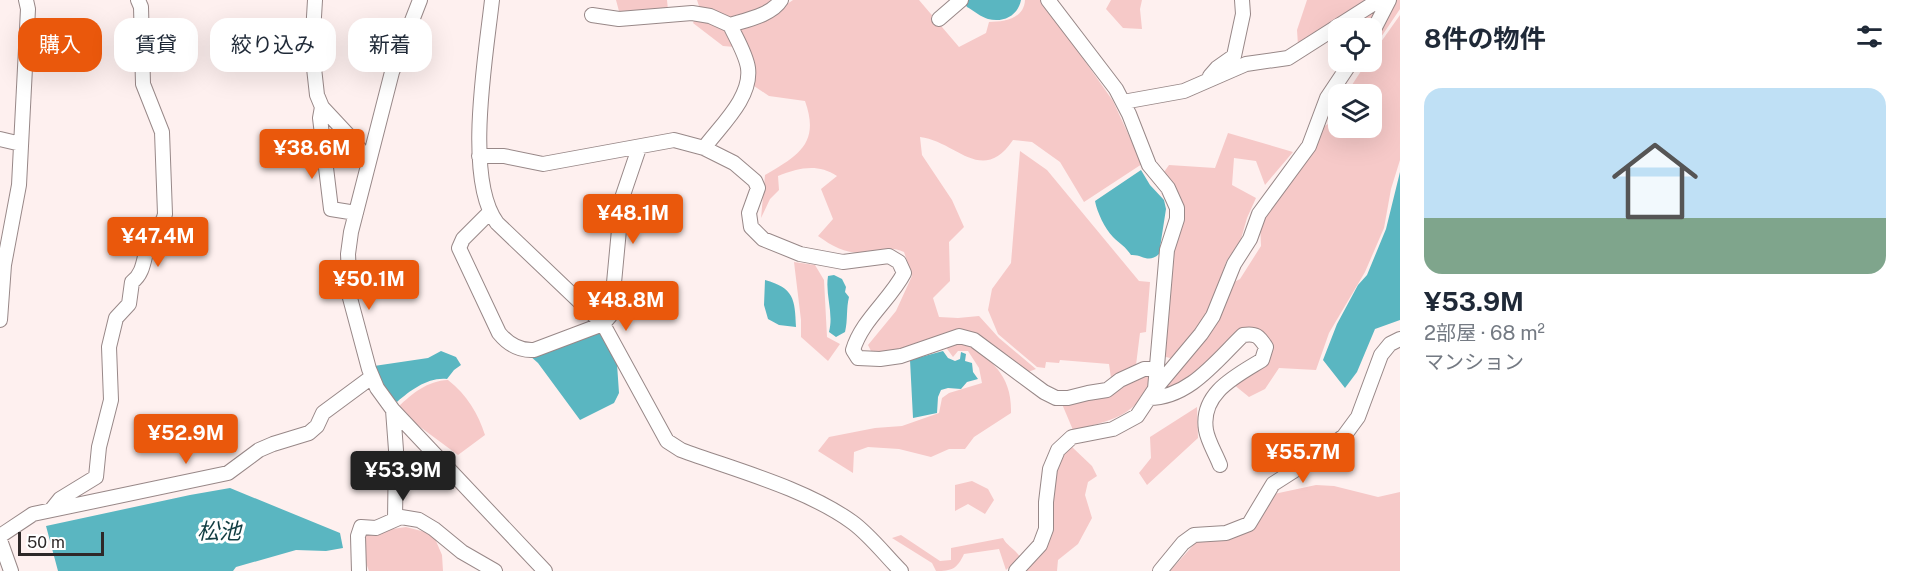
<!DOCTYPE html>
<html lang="ja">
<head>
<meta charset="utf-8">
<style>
  :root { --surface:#fff; --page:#f6f6f7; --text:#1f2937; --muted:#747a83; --line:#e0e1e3; --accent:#ea580c }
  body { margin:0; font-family:"Public Sans","Noto Sans JP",sans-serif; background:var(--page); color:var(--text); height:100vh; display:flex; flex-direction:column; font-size:22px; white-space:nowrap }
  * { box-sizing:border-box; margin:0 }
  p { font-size:20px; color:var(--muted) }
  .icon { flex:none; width:33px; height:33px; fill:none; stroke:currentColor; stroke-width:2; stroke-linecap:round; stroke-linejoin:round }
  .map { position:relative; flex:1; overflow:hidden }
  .side { display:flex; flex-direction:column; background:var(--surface); width:510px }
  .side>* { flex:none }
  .banner { position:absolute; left:18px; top:18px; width:570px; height:54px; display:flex; gap:12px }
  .fabs { position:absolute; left:1328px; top:18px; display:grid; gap:12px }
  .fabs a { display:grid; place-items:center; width:54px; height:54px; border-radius:12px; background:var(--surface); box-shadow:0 6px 24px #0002; font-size:30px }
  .scale { position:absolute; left:18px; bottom:15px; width:86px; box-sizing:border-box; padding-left:6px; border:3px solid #2e2828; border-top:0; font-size:16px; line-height:21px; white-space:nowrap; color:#2e2828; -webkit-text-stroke:4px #fff; paint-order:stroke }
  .price { position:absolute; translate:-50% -51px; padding:0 14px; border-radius:6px; background:var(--accent); color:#fff; font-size:20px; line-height:39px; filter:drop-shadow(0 2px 3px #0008) }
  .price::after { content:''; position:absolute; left:50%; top:36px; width:18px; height:14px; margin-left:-9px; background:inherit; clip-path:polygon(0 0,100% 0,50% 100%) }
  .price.on { background:#222; color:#fff }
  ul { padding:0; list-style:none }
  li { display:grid; align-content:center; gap:12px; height:318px; padding:0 24px }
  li+li { border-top:2px solid var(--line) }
  li span { display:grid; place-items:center; height:186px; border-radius:18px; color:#555 }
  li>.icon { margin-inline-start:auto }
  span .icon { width:108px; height:108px; fill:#fffc; stroke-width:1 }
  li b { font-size:26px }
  h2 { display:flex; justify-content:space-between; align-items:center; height:72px; padding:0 24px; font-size:26px }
  .pill { padding:0 21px; border-radius:18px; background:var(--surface); box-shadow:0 6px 24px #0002; font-size:21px; line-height:54px }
  .pill.on { background:var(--accent); color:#fff }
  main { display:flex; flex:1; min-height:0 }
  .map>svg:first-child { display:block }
</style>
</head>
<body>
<main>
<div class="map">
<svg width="1400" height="571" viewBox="0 0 1400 571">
  <rect width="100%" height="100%" fill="#fef0ef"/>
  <path fill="#f6c9c8" d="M616 0H667L668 10 620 15Z
    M697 0H772L773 14 793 0H919L959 47 986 33 989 22C1004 22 1024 19 1025 0H1042L1113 101 1142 164 1084 202 1060 162 1032 142 1013 140C982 186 956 141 920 137L922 155 952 200 964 227 949 242 950 281 933 298 939 317 958 318 979 316 999 338 1036 369 1028 372 980 337 961 329 892 353 873 355 868 345 896 311 912 276 904 252C887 244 879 253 862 253 844 253 832 246 818 236L833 219 821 189 837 176C817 163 799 168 778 176L779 190 770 199 761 218 765 175C799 155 820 143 805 101L769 96 754 86 753 63 746 48 723 46 693 23 700 9Z
    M1111 0H1142L1140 9 1142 29 1123 28 1106 9Z
    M1307 0H1371L1298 45 1297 30Z
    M1383 0H1400V9L1371 52V28H1343Z
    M1400 15V160L1391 189 1384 228 1365 272 1329 333 1316 370 1279 368 1265 389 1249 397 1233 384 1270 349 1266 336 1258 330 1192 379 1158 394 1230 284 1240 279 1261 246 1260 222 1289 181 1305 163 1319 130 1331 122 1338 109V128H1371V94H1346L1367 62H1371V56Z
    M1228 133 1293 152 1265 185 1256 161 1234 158 1232 185 1256 198 1247 218 1241 239 1226 262 1210 312 1174 359 1162 356 1171 253 1179 200 1164 172 1169 165 1215 168Z
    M1020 151 1047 170 1139 281 1150 282 1146 332 1140 333 1136 365 1111 378 1109 364 1060 360 1059 363 1046 362 1045 368 1037 367 998 334 988 310 992 289 1011 263Z
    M794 262 815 265 824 280 827 337 840 344 828 361 801 337V320Z
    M962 341C992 360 1012 375 1011 413L974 437 965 449H949L931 457 899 449 868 447 854 452 853 473 818 451 829 437 875 428 902 426 939 413 942 398 949 393 982 383 979 368 968 351H958L953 357 945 346Z
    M1149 373 1152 377C1140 416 1107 422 1073 430L1062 404 1108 397 1127 383Z
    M448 380C467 395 478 413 485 435L458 455 408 418 398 407C413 393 427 381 448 380Z
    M1197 407 1198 438 1147 485 1139 473 1151 458 1150 437Z
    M1071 446 1092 466 1097 476 1088 482 1085 495 1092 518 1078 544 1058 560 1057 571H1023L1050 503 1060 454Z
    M972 481 988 489 994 500 985 514 968 504 955 511V485Z
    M1316 485 1334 486 1378 497 1400 492V571H1170L1197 541 1225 539 1274 494Z
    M406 527 433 534 442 555 443 571H369L363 555 365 533Z
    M901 535 940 561 951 560V548L1003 538C1007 546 1015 549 1020 557L1006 570 999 549 964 554C957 569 952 571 936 571L932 563 892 538Z"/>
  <path fill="#5ab6c1" d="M968 0H1021C1018 16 1003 23 988 19 981 17 974 11 967 7L965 4Z
    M1141 170 1150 185 1164 200 1166 209 1159 254C1148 264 1142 254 1131 255 1126 247 1119 243 1113 237 1105 229 1097 212 1095 201Z
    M1400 172V320L1375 329 1357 372 1345 388 1323 360 1337 324 1358 285 1367 275 1386 229Z
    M834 275 842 279 846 287 845 292 849 297C846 309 848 320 845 332L836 337 829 332C834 313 825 295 828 276Z
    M765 280C794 288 795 299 796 327L779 325 768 319 764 305Z
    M599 332 609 344 617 364 619 393 614 403 580 420 538 363 529 355Z
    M441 351 456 357 461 365 454 370 447 379C428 377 411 390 397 402L382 387 374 366 428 358Z
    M943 351 948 358 955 361 960 359 961 352 966 354 965 361 972 363 973 372 978 379 967 382 961 389 948 388 941 390 938 397 937 413 913 418 910 360Z
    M230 488 340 533 343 548 326 551 296 550 236 567 233 571H58L46 526 190 495Z"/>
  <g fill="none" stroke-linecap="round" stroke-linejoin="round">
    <defs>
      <path id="minor" d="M315 0 312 50 317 95 322 107 350 137 369 161
        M420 0 392 72 351 232 348 254 350 298 369 369 377 388 393 410 545 571
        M492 0C486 55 464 179 497 223L603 324 667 441 681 450C735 470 805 488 852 522 870 535 885 555 901 571
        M592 15 619 19 692 13 710 16 730 25C736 38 746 54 748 68 752 98 720 126 704 148
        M939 19 961 0
        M730 25C746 20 772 15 781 0
        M1371 35 1389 0
        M1210 76 1217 68 1234 56 1243 14 1242 0
        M1123 102 1184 91 1246 64 1288 58 1379 0
        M322 107 320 118 331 209 356 213
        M0 139 21 144
        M479 156H504L543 164 674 140 704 148 734 163 755 181 758 188 749 213 751 227 763 239 800 254 843 262 889 256 899 262 904 273C890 300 862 320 853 350L858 358 880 359 901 356 959 336 974 340 1044 392 1056 398H1068L1088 393 1107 390 1120 380 1144 369H1157
        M489 213 463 239 459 248 499 333C508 344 519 351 534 350L603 324 610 316 612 304 622 198 639 148
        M0 320 4 265 19 185 28 9 26 0
        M1155 389 1201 334 1213 316 1234 264 1250 239 1259 214 1309 146 1327 98 1351 62
        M1149 398C1189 398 1216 361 1243 335 1256 333 1259 336 1266 347L1262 360C1236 376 1200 393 1206 430 1208 442 1216 454 1220 465
        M393 410 396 450 395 519
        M52 509 60 499 96 477 99 447 111 400 109 347 116 318 129 304 132 282C146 272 143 253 151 238 156 229 163 225 165 214L162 132 143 84 141 7 138 0
        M0 536 33 514 228 473 259 450 273 444 309 433 317 426 323 413 369 379
        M0 540 11 571
        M359 571 358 536 361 527 376 528 401 517 419 520 434 529 462 552 495 571
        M1016 571 1040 545 1046 529V502L1050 469 1058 450 1072 437 1113 429 1137 416 1155 389 1167 250 1177 219V208L1168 188 1149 165 1129 114 1116 89 1048 0
        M1160 571 1183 543 1194 535 1226 533 1249 524 1273 484 1320 454 1344 436 1358 417 1381 355 1390 344 1400 339"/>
    </defs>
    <use href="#minor" stroke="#988888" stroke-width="16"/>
    <use href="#minor" stroke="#fff" stroke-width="14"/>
  </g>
  <g text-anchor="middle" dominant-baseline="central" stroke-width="6" stroke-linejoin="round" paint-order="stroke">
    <g font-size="22" font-style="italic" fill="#103c41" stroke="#fff">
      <text x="219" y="531">松池</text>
    </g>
  </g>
</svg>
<div class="fabs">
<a><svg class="icon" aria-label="locate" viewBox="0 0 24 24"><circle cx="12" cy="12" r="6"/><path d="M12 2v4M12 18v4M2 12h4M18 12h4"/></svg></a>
<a><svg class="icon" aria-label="layers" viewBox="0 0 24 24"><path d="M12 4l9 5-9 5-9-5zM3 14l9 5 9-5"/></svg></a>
</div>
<div class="scale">50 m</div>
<b class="price" style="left:312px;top:180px">¥38.6M</b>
<b class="price" style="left:633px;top:245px">¥48.1M</b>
<b class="price" style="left:158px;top:268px">¥47.4M</b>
<b class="price" style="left:369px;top:311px">¥50.1M</b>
<b class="price" style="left:626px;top:332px">¥48.8M</b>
<b class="price" style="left:186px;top:465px">¥52.9M</b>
<b class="price" style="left:1303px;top:484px">¥55.7M</b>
<b class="price on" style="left:403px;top:502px">¥53.9M</b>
<div class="banner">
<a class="pill on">購入</a>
<a class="pill">賃貸</a>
<a class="pill">絞り込み</a>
<a class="pill">新着</a>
</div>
</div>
<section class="side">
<h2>8件の物件<svg class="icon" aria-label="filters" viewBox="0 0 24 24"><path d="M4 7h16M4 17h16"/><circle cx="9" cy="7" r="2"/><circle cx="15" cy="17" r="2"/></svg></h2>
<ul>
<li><span style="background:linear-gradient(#bfe0f5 70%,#7fa58c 0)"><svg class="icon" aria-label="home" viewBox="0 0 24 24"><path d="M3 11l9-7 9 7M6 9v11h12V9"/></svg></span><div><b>¥53.9M</b><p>2部屋 · 68 m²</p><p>マンション</p></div></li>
</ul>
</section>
</main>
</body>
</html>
